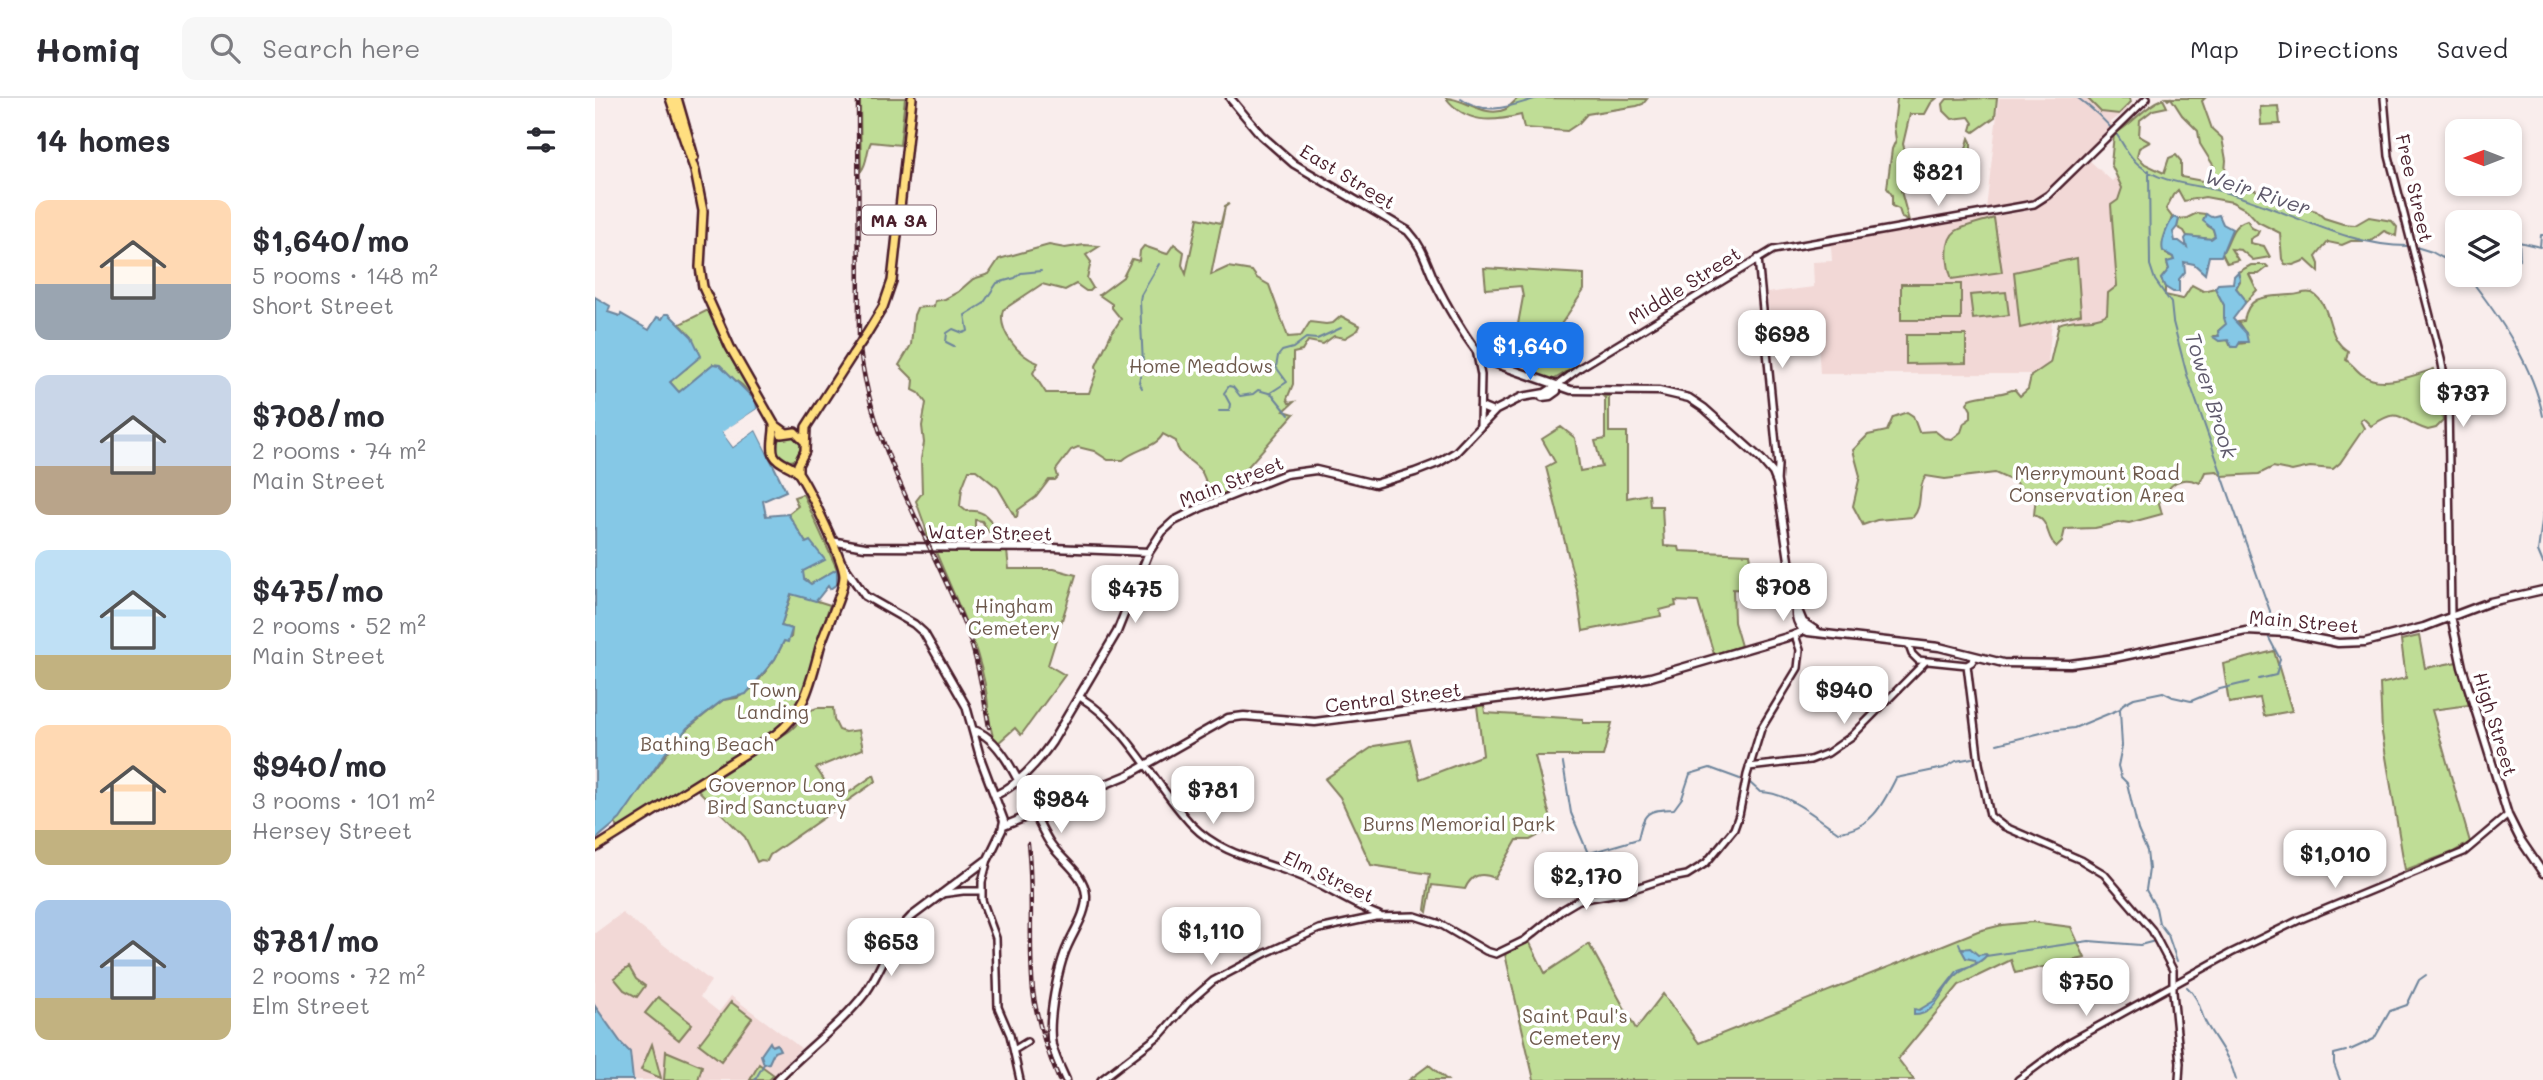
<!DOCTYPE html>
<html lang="en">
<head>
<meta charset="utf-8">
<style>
  :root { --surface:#fff; --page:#f7f7f7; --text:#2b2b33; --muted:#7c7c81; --line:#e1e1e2; --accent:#1a73e8 }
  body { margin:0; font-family:Mali,sans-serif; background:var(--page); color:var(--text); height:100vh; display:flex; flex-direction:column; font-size:26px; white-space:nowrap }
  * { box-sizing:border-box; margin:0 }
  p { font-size:23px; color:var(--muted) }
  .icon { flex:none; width:38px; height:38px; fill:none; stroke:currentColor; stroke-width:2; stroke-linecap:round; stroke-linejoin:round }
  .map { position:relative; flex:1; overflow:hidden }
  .drawer { display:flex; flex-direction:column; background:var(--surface); width:595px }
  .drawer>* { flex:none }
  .needle { width:46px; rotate:270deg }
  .tools { position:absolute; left:1850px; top:21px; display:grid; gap:14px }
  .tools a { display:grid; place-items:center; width:77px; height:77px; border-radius:14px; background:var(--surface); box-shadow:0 4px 10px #0003; font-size:35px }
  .price { position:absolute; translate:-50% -60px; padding:0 16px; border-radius:14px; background:#fff; color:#222; font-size:23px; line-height:46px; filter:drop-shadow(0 2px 4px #0008) }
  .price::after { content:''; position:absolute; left:50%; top:42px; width:21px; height:16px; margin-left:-10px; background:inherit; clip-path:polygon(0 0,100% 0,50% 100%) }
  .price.selected { background:var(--accent); color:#fff }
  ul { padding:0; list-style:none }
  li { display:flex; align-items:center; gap:21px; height:175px; padding:0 35px }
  li span { display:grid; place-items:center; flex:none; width:196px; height:140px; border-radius:14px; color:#555 }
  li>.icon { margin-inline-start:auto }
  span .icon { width:84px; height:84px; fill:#fffc; stroke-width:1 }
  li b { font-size:30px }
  h2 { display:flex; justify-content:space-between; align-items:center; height:84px; padding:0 35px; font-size:30px }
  header { display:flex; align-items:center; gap:42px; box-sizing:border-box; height:98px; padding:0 35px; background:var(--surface); border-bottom:2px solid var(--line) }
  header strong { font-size:33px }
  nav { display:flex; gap:38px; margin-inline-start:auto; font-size:24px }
  .search { width:490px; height:63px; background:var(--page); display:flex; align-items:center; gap:18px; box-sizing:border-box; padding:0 24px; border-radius:14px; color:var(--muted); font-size:26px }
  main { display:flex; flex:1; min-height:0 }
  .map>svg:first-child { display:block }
</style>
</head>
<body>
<header>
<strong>Homiq</strong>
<div class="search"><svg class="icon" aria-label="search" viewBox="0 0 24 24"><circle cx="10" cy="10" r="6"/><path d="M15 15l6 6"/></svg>Search here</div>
<nav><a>Map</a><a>Directions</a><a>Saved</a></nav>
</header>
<main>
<section class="drawer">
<h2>14 homes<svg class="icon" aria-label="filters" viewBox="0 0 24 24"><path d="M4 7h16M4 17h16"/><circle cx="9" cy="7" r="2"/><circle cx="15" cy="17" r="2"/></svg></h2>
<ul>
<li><span style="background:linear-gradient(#ffd9b3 60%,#9aa5b1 0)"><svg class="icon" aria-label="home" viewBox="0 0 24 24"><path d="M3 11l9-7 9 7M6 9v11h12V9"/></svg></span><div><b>$1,640/mo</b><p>5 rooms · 148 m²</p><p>Short Street</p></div></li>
<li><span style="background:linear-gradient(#c9d6e8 65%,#b9a48a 0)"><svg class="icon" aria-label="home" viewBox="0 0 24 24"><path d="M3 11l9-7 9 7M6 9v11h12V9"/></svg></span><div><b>$708/mo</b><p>2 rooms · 74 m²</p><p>Main Street</p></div></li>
<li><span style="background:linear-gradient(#bfe0f5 75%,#c2b280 0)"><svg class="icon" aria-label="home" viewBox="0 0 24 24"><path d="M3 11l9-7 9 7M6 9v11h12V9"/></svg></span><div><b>$475/mo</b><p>2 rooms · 52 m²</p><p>Main Street</p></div></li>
<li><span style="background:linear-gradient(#ffd9b3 75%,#c2b280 0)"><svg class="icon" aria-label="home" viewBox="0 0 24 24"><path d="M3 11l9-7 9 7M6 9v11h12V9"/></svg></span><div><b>$940/mo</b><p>3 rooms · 101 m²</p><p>Hersey Street</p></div></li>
<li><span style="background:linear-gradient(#a9c7e8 70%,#c2b280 0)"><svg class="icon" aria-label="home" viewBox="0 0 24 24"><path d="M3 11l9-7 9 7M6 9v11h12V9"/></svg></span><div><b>$781/mo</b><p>2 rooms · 72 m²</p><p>Elm Street</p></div></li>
</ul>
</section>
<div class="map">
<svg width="1948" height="982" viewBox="0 0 1948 982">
  <rect width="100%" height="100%" fill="#f9edec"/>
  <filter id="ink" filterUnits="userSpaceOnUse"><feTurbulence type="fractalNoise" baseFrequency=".0143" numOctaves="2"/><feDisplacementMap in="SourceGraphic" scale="14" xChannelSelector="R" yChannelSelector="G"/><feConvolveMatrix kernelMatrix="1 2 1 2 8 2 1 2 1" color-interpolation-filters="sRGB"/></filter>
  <g filter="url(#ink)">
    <path fill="#f2d8d6" d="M1404 0H1529L1537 3 1531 13 1516 24 1517 30 1445 99 1435 104 1391 111Z
      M1540 61 1556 132 1488 276 1476 219 1457 223 1452 276H1225L1222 227 1176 231 1172 195 1219 189 1218 164 1237 163 1236 149 1233 146 1437 112 1450 104 1494 62 1517 83Z
      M27 815 116 883 105 899 124 914 136 898 206 950 179 977 164 967 155 982H38L35 954 27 946 0 908V835Z"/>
    <path fill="#bfdd96" stroke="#847e60" stroke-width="2" d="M265 0H310L305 47 276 44C271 53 273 65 266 73Z
      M851 0C869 0 891 21 911 11 914 9 920 3 923 0L1052 1 1048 6 1042 8 992 16 984 25 972 33 929 30 926 17C897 24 871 26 851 0Z
      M1302 0H1342L1336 5 1330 16H1315L1308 46 1311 57 1306 70V93L1314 123 1307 120 1304 111 1297 108V97L1292 90 1297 51 1301 42 1299 28Z
      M1402 0 1400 19 1379 34 1376 32 1378 25 1374 19 1357 21 1349 13 1348 6 1352 1Z
      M1492 0H1535L1536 4 1524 16 1506 14Z
      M1571 0H1610L1607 3 1617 31 1627 40 1631 62 1630 74 1634 81 1652 87 1669 97 1693 100 1704 108 1721 113 1729 120 1748 126 1760 127 1774 119 1797 123 1802 129 1801 138 1789 133 1776 143H1756L1747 147 1733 144 1721 159 1724 166V174L1711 162 1698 167 1690 166 1687 161 1685 135 1663 124 1652 112 1637 104 1610 99 1589 103 1583 92 1578 97 1571 111 1577 119 1568 144 1571 156 1578 159 1579 162 1572 165 1574 171 1566 181 1570 189V197L1588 201 1597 187 1608 193 1620 190 1629 207 1631 226 1623 233 1624 238H1619L1624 243 1633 242 1635 247 1650 245 1651 236 1643 224 1649 223C1653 195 1674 199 1696 197 1705 197 1708 193 1717 195 1739 208 1730 240 1753 253L1751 262C1758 266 1761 273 1768 277 1786 291 1820 277 1839 271L1848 323 1841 330 1833 332C1804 324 1808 306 1776 328L1768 320 1765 323 1769 330 1745 365 1738 371 1715 369 1697 373 1678 369 1664 376 1627 378 1622 373 1610 374 1605 385C1585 376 1574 386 1564 405L1567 416 1534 425 1528 424 1500 430 1470 431 1467 444 1462 449C1450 440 1456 423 1439 417L1441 397 1431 395 1420 384 1400 375 1350 381 1331 378C1321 391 1329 407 1318 419L1282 422 1268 427 1258 408 1265 378 1258 352 1273 337 1292 333 1298 319 1312 314 1318 318 1324 334 1340 333 1349 340 1357 341 1366 334 1369 325 1376 320V312L1372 305 1375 301C1389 296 1403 298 1417 292H1420L1425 298 1433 291 1436 278 1455 265 1464 226C1480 219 1498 225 1512 216L1513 195 1522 188 1516 107 1523 102 1527 90 1516 66 1519 36C1537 27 1549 8 1568 1L1572 9 1558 12 1545 22 1544 38 1555 44 1544 50 1542 58 1550 66 1569 75 1574 60 1581 57 1586 63V79L1618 85 1620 80 1616 74 1620 70 1605 46 1603 33 1587 17 1576 0 1573 2Z
      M1683 8 1685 26 1666 27 1665 9Z
      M1374 40 1376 44V60L1371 64 1370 73H1364L1349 62 1355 58 1366 59 1371 51Z
      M634 106 630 109 616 177 633 169 657 173 662 180 674 187 693 239 706 238 715 224 731 226 738 225 746 218 765 228 763 232 750 240 739 238 728 246 713 243 707 253 698 255V286L692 301 694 305 699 304 689 313 699 316 629 396 616 401C613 393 611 380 606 373 597 362 582 358 581 343L568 336C561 350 540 351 528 362H513L499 353 483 349 476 352 461 372 463 379 460 382H454L441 399 423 412 422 419H420L403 390 381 372H374L367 390 365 408 371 413C386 411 393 417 400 430L397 435 394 434 387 423 380 422V446L338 445 333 442 330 428 321 403 327 395 326 361 329 345 327 328 331 305 324 295 318 292 319 282 304 267 316 247 319 217 322 210 339 208 340 203 350 201 363 194 378 181 394 176 404 161 418 157 454 147 470 150 489 147 505 148 491 157 496 164 492 180 498 190 495 193H491L481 186 470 192 447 186 408 212C402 233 424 258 443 265L438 275 451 295H494L502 273 501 268 516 236 526 221 517 210V206L504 197 528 179 537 161 544 163 545 153 549 148 572 156 579 146 589 154 587 167 591 176 603 120 626 125 630 108Z
      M1602 115 1611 116 1609 120 1613 128 1618 131 1620 139 1616 141 1592 138 1589 133 1582 129 1584 121 1592 120Z
      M1399 120 1407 174 1357 181C1352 168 1348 142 1361 133 1371 127 1387 124 1399 120Z
      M1652 122 1657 130 1664 133 1662 137 1655 141V145L1669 148 1675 159 1658 162 1646 152 1636 151 1643 162 1632 165 1627 155C1636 142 1635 127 1652 122Z
      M1482 160 1486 216 1425 230 1419 174Z
      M1656 167H1671L1673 169 1664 176H1654L1662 192 1650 205 1649 200 1641 190 1645 183 1643 174Z
      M889 170 989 176V192L940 265 922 268 919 250H916L917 238 921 237 928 199 926 188 891 191Z
      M1306 186H1366V222H1306Z
      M1411 194 1414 217 1378 221 1375 197Z
      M113 212 129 248 161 303 147 287 118 266 84 295 75 284 81 277 92 270 97 239 85 226Z
      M1311 237H1371V265L1311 266Z
      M968 238 981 268 958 282 943 277 942 274Z
      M1008 298H1016L1014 300V334H1032V400L1054 396 1055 408H1067L1069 448 1084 449 1085 453 1155 456 1157 467 1191 468 1193 476 1154 475 1153 492 1138 491 1139 524 1146 548 1119 556 1103 504 1080 503 1081 508 1065 512 1066 518 988 533 983 496 951 369 960 364 947 341 966 329 980 340 985 373 1007 369 1000 343 1010 341V300Z
      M181 350a13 13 0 1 1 26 0a13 13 0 1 1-26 0Z
      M208 396 242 471 216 486 209 481 207 473 229 462 211 445 193 416 203 408 199 399Z
      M340 452 412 453 414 471H459L481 477 453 567 470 577 426 637 420 630 402 646C394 635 394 613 392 599 385 547 360 501 340 452Z
      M197 495 235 507C218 551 216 606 175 636L24 730 20 726 87 635 128 602 142 600 158 590 180 561 189 543 196 540 197 531 186 528Z
      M1824 538 1830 570 1862 564 1874 607 1837 612 1875 744 1858 754 1810 772 1787 635 1785 586 1811 580 1806 542Z
      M1679 553 1697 613 1669 618 1665 600 1634 605 1628 566Z
      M889 607 890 615 988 621V625H1017L1008 658H940L953 711 959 729 935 742H922L900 780C885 774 876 777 870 791L837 787 832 814 830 812 835 776 776 767 745 699 730 681 779 648 810 643 815 642 825 681 888 657 882 608Z
      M222 610H238L239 622 244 632 250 634 264 632 268 651 221 670 243 702 279 677 281 683 175 757 172 763 166 762 162 764 150 739 103 692 193 634C204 627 210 612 222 610Z
      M1437 824 1476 829 1490 860 1420 875 1416 862 1364 887 1303 961 1319 982H939L910 856 934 843 950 875 994 846 1041 931 1068 896 1104 945 1383 833 1407 827Z
      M34 869 41 881 50 888 42 899 29 892 19 880Z
      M63 899 97 926 84 942 50 915Z
      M136 904 157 920 126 963 104 946Z
      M57 946 66 980 46 972Z
      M71 953 107 968 103 982H69Z
      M164 966 179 977 174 982H155Z
      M834 967 852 982H814Z"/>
    <path fill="#85c8e6" stroke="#6d849b" stroke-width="2" d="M1611 116 1616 119 1624 117 1628 126 1637 131 1626 158H1614L1610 176 1599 166 1589 164 1590 174 1584 181V194H1578L1570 189 1566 181 1574 171 1572 164 1579 162 1578 159 1568 153C1565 145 1573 126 1579 119L1584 121 1582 129 1578 134 1580 143H1584L1592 149 1590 141 1592 138 1616 141 1620 138 1618 131 1608 123Z
      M1643 174 1645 181 1641 190 1649 200 1650 205 1638 221 1651 235 1653 244H1645L1642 249H1637L1633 242 1624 243 1618 239 1624 238 1623 233 1631 226 1629 220V207L1620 190 1623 186 1638 185 1639 178Z
      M0 199 15 208 13 214 25 218 26 216 54 232 62 219 67 221 70 216H74L97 239 106 258 75 284 84 294 118 266 125 267 161 303 162 311 128 335 138 349 161 332 191 393 168 403 171 418 193 416 211 445 215 443 230 462 208 473 209 481 216 486 242 471V486L235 491 233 488 221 503 196 496 186 528 197 531 193 544 189 543 180 561 151 596 128 602 92 630 80 646 74 650 25 721 0 742Z
      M1375 850 1383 857 1391 856 1392 857C1383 868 1373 868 1363 876 1346 889 1343 917 1319 917V911L1324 912 1339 903 1363 872 1381 866 1380 862 1371 860 1366 851Z
      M0 908 27 946 35 954 38 982H0Z
      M175 944 177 948 182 946 185 952 179 954 174 965 169 966 166 957Z"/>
    <path fill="#f9edec" d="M165 309 164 314 132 335 139 344 160 329H163L174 349V358L161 332 138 349 127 334Z"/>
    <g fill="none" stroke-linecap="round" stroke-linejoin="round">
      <path stroke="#6d849b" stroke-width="2" d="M866 0C891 19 916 8 943 0
        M1483 0C1498 11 1510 22 1522 37 1529 47 1534 59 1544 67 1567 86 1598 86 1625 93 1688 109 1750 149 1815 148
        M1554 72 1555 167 1560 182 1576 205 1578 224 1592 277 1667 491 1675 513V527
        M1821 149 1837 154 1862 168
        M1914 165 1925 162 1924 144 1945 149 1946 137H1948
        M1872 177C1904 218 1938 267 1948 318
        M359 248 351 244 352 235 358 231 368 235 373 233 370 217 388 206 402 185 420 180 426 175 446 173
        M547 290 544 284 548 267 545 203 546 197 564 166
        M675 295 692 284 681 269 683 258 687 253 698 250 711 240 722 241 746 230
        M624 313H634L635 306 629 295 634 288 638 289 645 298 658 296 663 292 677 296 694 317
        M1948 416 1943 453 1948 465
        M1664 581 1681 577 1685 561 1674 540
        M1525 612 1527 648 1523 668 1526 679 1532 685 1543 732 1552 753 1554 771 1551 792 1561 810 1564 825 1573 837 1582 863
        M1402 646 1454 633 1479 630 1525 611 1528 606 1539 600 1568 594 1578 599 1596 603 1625 591 1654 584
        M968 665 976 715 992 753 995 755 1043 741C1049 714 1051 712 1079 711L1087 700 1095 676 1115 670 1145 681
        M1154 684 1165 694C1192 694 1221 719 1243 734 1276 731 1288 706 1301 680L1349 670 1361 663 1377 660
        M1364 845 1366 850 1369 852
        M1391 858 1494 843 1545 847 1560 843
        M1592 889C1606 902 1604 913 1612 927 1623 946 1636 961 1641 982
        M1755 952 1779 941 1795 913 1812 907 1824 882 1831 877
        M160 982 169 966
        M1745 982 1739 966V956L1751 953"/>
      <defs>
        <path id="tertiary" d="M1789 0 1794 58 1846 261 1853 298 1856 518
          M1163 160 1183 367 1182 385
          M881 252 886 277 885 328
          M961 288 986 269 1178 152 1439 106 1453 97 1552 0
          M1313 545 1317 556 1323 562 1372 567 1377 564 1380 559
          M1372 567 1384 665 1395 718 1408 728 1486 762 1509 776 1557 832 1578 872V894L1585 965 1584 982
          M485 599C534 629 560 688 597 727 627 758 670 763 707 779 733 790 757 807 784 817
          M1154 669 1215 662 1233 655 1257 638 1330 564
          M393 761 387 784V802L401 840 403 909 415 937 425 982
          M346 796 368 793H386
          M419 952 432 944
          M506 982 566 936 594 904 618 883 671 855 724 831 780 819 820 818 845 826 891 853 901 856 930 842 967 812 984 802 1029 794 1066 782 1092 777 1111 765 1139 731 1144 717 1152 677 1166 631 1203 570 1205 552 1200 537
          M1423 982 1473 945 1636 855 1704 822 1869 754 1913 717"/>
        <path id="secondary" d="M635 0 666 37 699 66 813 133C827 148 831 164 839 182 848 201 875 249 890 262L976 292 1064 293 1094 300 1109 310 1166 361 1178 375 1182 385 1201 507C1200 518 1201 529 1213 534L1344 549 1408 565 1475 566 1519 560 1651 533 1693 535 1743 545 1770 544 1829 529 1895 504 1948 492
          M947 299 955 298 962 293 961 288
          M886 309 898 314
          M236 443 270 449 458 450 554 454
          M1203 512 1208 524 1223 534
          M1856 518 1867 569 1913 717 1925 741 1948 775
          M378 632C413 640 436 717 455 745 466 762 489 775 491 797 492 815 480 831 473 847 463 868 452 924 457 947 460 959 466 971 471 982
          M401 697C424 686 443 664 457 644L522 534 554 454 567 434 579 423 605 410 691 376 721 372 780 386 820 374 843 365 861 354 901 312 927 299 950 295 961 288
          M409 728 533 677 633 620 649 618 720 624 1027 585 1056 579 1196 538 1206 534 1212 527
          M182 982C210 952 246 927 271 894 288 870 295 840 316 819L393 761 407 732 409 723 386 662 371 608 329 535 319 526 270 498 247 465"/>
        <path id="primary" d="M75 0 100 73 108 113 105 169 108 189 135 249 179 326 190 334
          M82 0 99 59
          M271 237 288 209 297 183 317 0
          M186 336 200 334 209 343
          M203 375V367L210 353 211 329 258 256
          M0 750 180 637C210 615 216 583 225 549 231 528 248 498 249 478 249 463 214 391 204 376 198 367 184 367 179 357 175 349 180 336 179 326"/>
      </defs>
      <use href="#tertiary" stroke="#4a1f2b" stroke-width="10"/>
      <use href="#secondary" stroke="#4a1f2b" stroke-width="11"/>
      <use href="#primary" stroke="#4a1f2b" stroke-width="12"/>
      <use href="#tertiary" stroke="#fff" stroke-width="5"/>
      <use href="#secondary" stroke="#fff" stroke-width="6"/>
      <use href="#primary" stroke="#ffdf80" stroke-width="7"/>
      <defs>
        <path id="rail" d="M263 0 264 242C274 346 332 435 371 530 383 562 388 595 394 629
          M433 746C439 795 433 844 438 893 442 924 452 953 464 982"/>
      </defs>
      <use href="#rail" stroke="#4a1f2b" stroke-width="4.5"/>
      <use href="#rail" stroke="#fff" stroke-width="2" stroke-dasharray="5" stroke-linecap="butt"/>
      <defs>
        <path id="primary-bridge" d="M258 256 271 237"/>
      </defs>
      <use href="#primary-bridge" stroke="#4a1f2b" stroke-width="12" stroke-linecap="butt"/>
      <use href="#primary-bridge" stroke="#ffdf80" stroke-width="7"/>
    </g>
  </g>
  <g text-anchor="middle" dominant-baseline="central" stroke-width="7" stroke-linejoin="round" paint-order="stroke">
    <rect fill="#fff" stroke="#80626b" stroke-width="2" x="267" y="107.5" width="74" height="29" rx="5"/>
    <g font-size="18" font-weight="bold" fill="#4a1f2b">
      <text x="304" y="122">MA 3A</text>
    </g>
    <g font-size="19" fill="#4a1f2b" stroke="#fff">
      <text transform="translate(753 78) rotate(31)">East Street</text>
      <text transform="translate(1820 90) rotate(77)">Free Street</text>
      <text transform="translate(1089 187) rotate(-32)">Middle Street</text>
      <text transform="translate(636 383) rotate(-21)">Main Street</text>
      <text transform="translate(395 434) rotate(1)">Water Street</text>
      <text transform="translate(1709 523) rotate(5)">Main Street</text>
      <text transform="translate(798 599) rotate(-7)">Central Street</text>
      <text transform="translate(1901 626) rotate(73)">High Street</text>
      <text transform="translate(734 778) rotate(25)">Elm Street</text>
    </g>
    <g font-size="19" fill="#6d584b" stroke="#fff">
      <text x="606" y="267">Home Meadows</text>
      <text x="1502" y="374">Merrymount Road<tspan x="1502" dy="22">Conservation Area</tspan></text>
      <text x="419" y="507">Hingham<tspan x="419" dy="22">Cemetery</tspan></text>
      <text x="178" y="591">Town<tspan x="178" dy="22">Landing</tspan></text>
      <text x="112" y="645">Bathing Beach</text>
      <text x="182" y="686">Governor Long<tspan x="182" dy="22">Bird Sanctuary</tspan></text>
      <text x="864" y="725">Burns Memorial Park</text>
      <text x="980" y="917">Saint Paul's<tspan x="980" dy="22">Cemetery</tspan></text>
    </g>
    <g font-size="21" font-style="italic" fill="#5f5a6c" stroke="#fff">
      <text transform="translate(1663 93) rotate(18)">Weir River</text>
      <text transform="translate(1617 297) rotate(73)">Tower Brook</text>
    </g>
  </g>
</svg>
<div class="tools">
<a><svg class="needle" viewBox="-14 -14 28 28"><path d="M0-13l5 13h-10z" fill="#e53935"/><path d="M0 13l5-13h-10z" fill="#7c7c81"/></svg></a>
<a><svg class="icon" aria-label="layers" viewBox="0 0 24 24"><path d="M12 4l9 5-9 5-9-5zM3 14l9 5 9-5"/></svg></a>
</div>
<b class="price" style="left:1343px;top:110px">$821</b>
<b class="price" style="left:1187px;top:272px">$698</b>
<b class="price selected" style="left:935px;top:284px">$1,640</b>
<b class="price" style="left:1868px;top:331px">$737</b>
<b class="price" style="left:1188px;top:525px">$708</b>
<b class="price" style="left:540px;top:527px">$475</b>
<b class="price" style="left:1249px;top:628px">$940</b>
<b class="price" style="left:618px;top:728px">$781</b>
<b class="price" style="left:466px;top:737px">$984</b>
<b class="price" style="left:1740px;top:792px">$1,010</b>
<b class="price" style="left:991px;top:814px">$2,170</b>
<b class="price" style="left:616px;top:869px">$1,110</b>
<b class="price" style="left:296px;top:880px">$653</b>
<b class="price" style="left:1491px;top:920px">$750</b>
</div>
</main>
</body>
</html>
